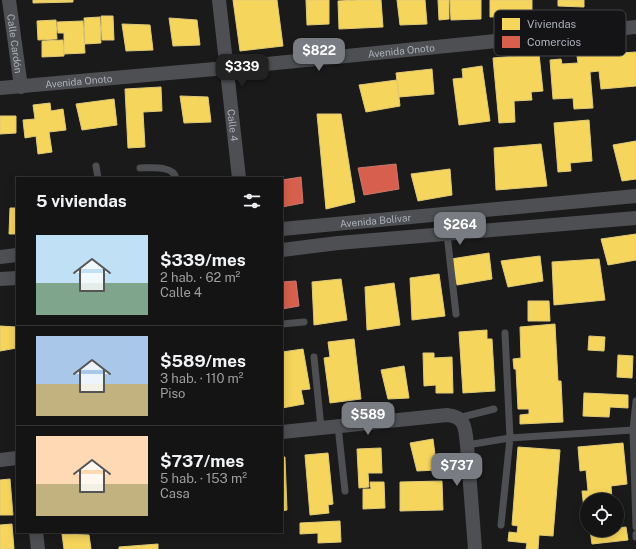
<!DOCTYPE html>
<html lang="es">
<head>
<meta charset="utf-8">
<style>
  :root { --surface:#141414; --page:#1d1d1d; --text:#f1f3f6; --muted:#9d9ea0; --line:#333334; --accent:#797c82 }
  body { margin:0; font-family:"Public Sans",sans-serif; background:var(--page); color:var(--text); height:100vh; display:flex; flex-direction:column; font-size:15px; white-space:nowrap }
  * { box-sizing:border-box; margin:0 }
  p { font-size:13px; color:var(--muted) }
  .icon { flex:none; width:22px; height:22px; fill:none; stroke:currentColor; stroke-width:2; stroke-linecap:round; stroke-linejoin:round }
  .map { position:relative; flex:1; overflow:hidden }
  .side { position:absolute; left:16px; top:177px; width:267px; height:356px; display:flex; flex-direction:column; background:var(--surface); border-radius:0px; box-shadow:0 2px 10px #0003,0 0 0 1px var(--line) }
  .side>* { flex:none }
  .buttons { position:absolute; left:580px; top:493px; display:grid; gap:8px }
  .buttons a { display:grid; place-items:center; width:44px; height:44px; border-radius:50%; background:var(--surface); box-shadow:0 2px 10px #0003,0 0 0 1px var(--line); font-size:20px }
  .price { position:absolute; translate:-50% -34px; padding:0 9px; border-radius:8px; background:var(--accent); color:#fff; font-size:13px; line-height:26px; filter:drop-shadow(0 1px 2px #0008) }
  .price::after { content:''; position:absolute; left:50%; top:24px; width:12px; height:9px; margin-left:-6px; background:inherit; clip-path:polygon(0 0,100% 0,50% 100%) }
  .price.active { background:#222; color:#fff }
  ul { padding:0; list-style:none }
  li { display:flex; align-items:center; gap:12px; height:100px; padding:0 20px }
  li+li { border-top:1px solid var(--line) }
  li span { display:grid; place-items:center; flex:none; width:112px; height:80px; border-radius:0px; color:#555 }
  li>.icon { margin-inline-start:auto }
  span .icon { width:48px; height:48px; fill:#fffc; stroke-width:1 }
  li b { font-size:17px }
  h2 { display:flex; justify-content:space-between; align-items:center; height:48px; padding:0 20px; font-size:17px }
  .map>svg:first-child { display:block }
</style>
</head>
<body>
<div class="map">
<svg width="636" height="549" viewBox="0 0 636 549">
  <rect width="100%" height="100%" fill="#1a1a1a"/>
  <path fill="#f6d55c" stroke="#e0ca78" d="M33 0H73V2L33 3Z
    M233 0H277L283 46 240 51Z
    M306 0H329V24L307 25Z
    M357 0H381L383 27 339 29 338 1Z
    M397 0H425L427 24 400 25Z
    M438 0H449V19L439 20Z
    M450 0H481V19L451 20Z
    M490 0H532V16L490 17Z
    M558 0H584V7L558 6Z
    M101 16H113L114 40H102Z
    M100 17 101 43 85 44 84 18Z
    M169 18 197 20 200 45 173 46Z
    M56 20 57 39 38 40 37 21Z
    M83 21 85 53 64 54V33H58L57 22Z
    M122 24 150 25 153 50 126 51Z
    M63 40 64 56 42 57V41Z
    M636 52V86L601 89 599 71 590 72 593 108 574 109 573 98 553 99 550 60 561 59 562 64 578 63 577 56Z
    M539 54 543 91 531 92 532 100 514 101 515 122 499 123 493 58Z
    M482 66 490 121 459 125 453 79 463 78 462 69Z
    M432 69 434 94 399 97 396 73Z
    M397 80 400 106 366 112 359 85Z
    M161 87 162 111 143 112 145 147 128 148 125 89Z
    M180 96 208 97 211 122 184 123Z
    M114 99 117 125 82 130 76 104Z
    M50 103 51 111 63 109 66 130 49 132 52 152 38 154 36 136 25 138 23 120 35 119 33 105Z
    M317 114H341L355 202 326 209Z
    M0 116H16V133L0 134Z
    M589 120 592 161 570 163 571 171 558 172 554 123Z
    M636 141V179L622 181 613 145Z
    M541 144 547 186 496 190 494 148Z
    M450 169 452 195 418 201 411 174Z
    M10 208H17V234H9Z
    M636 234V260L608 265 601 239Z
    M489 253 492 279 457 285 451 259Z
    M540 256 543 281 508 287 501 261Z
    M599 259 605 300 554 305 552 262Z
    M439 274 445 316 412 320 410 278Z
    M341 279 347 320 314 325 312 282Z
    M394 283 400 325 367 330 365 287Z
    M528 301H549L550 321H528Z
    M555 324 558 381H561L563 422 520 424V415L529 414V409H518L516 369H514L513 359 521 358 520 327Z
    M0 326 17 327V348L0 351Z
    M487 330V339H492L495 391 463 393 459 332Z
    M589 336 605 337 604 351 588 350Z
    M354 339 361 399 330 403 324 358 330 357 328 342Z
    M303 349 310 389 301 390 304 404 282 408V352Z
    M423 353H434V358L452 357 453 393H436V385L424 386Z
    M618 355 633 356 632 378 617 377Z
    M404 366 409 398 388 399 381 370Z
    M584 393 628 395V408L610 407 609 417 583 416Z
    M433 439 437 470 417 471 410 443Z
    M623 443 627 484 611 486 612 500H587L586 528 582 491H588L586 470 580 471 578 447Z
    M518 447 560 450 553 536 539 535 538 549H526L527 543 508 541 509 532 517 533 518 526 512 525Z
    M381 448 382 473H368L369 487 359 488 357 449Z
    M328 453 333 504 328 505 329 513 310 515 305 455Z
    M282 457H285L287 510 282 511Z
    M10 479 13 515H0V480Z
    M442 481 443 510 400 511V482Z
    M370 482H384L385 508 363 509V489H371Z
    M340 521 341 542 318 543V533L300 534V523Z
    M12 524 14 549H0V525Z
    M626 527 628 540 592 544 590 530H617V528Z
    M62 534 89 535 91 549H64Z
    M158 544V549H119V547Z"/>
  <path fill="#d6604d" stroke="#c9786e" d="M396 164 399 189 364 195 358 168Z
    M301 177 303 203 282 207V180Z
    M296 281 299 306 282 309V282Z"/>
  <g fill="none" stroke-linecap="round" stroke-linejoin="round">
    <path stroke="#4e4f53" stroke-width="7" d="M96 166 98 178
      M140 168C150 168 173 165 176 178
      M447 234 456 314
      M282 324 304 322
      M314 357 321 428
      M636 401 633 430 636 527
      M458 418 494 409
      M338 426 345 491
      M467 445 510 438 633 430
      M501 525 510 438 505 333
      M636 537V534"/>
    <g stroke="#4e4f53" stroke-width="14">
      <path id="s1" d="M9 0 21 87"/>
      <path id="s2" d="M219 0 239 178"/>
      <path id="s3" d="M0 88 226 68 636 27"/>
      <path id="s4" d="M282 229 636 196"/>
      <path d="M282 250 338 243 636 218"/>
      <path d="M0 257 17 255"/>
      <path d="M0 279 17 278"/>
      <path d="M282 432 447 415C466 417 465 428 467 445L475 549"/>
      <path d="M0 460 17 458"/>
      <path d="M36 532 38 549"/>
    </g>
  </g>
  <g text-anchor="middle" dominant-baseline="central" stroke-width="4" stroke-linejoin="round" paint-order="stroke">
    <g font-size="10" fill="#acb1ba" stroke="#141416">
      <text stroke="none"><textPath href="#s1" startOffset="44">Calle Cardón</textPath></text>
      <text stroke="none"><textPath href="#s3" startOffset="403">Avenida Onoto</textPath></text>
      <text stroke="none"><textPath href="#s3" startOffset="79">Avenida Onoto</textPath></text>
      <text stroke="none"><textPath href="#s2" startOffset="126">Calle 4</textPath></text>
      <text stroke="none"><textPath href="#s4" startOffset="94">Avenida Bolívar</textPath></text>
    </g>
  </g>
  <rect x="494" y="10" width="132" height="46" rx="6" fill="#141416" stroke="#424347" stroke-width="1"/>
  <rect x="502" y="18" width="18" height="12" fill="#f6d55c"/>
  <rect x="502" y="36" width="18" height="12" fill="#d6604d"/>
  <g font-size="11" fill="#acb1ba">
    <text x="527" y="28">Viviendas</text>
    <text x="527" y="46">Comercios</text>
  </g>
</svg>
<div class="buttons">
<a><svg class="icon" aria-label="locate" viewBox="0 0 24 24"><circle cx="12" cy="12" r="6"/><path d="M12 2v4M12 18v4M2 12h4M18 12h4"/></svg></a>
</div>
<b class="price" style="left:319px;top:72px">$822</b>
<b class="price active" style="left:242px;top:88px">$339</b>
<b class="price" style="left:460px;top:246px">$264</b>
<b class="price" style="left:368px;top:436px">$589</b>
<b class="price" style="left:457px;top:487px">$737</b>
<section class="side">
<h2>5 viviendas<svg class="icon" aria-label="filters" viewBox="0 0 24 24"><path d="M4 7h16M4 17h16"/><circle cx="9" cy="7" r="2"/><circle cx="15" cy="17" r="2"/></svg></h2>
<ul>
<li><span style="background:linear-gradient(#bfe0f5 60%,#7fa58c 0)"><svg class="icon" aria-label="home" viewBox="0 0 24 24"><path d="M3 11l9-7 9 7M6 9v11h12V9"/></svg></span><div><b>$339/mes</b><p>2 hab. · 62 m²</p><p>Calle 4</p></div></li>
<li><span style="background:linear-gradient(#a9c7e8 60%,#c2b280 0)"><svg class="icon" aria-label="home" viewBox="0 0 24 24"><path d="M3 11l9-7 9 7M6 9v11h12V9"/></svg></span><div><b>$589/mes</b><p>3 hab. · 110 m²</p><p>Piso</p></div></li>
<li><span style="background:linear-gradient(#ffd9b3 60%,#c2b280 0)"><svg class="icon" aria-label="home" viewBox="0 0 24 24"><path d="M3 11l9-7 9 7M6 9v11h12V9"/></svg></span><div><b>$737/mes</b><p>5 hab. · 153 m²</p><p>Casa</p></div></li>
</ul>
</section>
</div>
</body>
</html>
